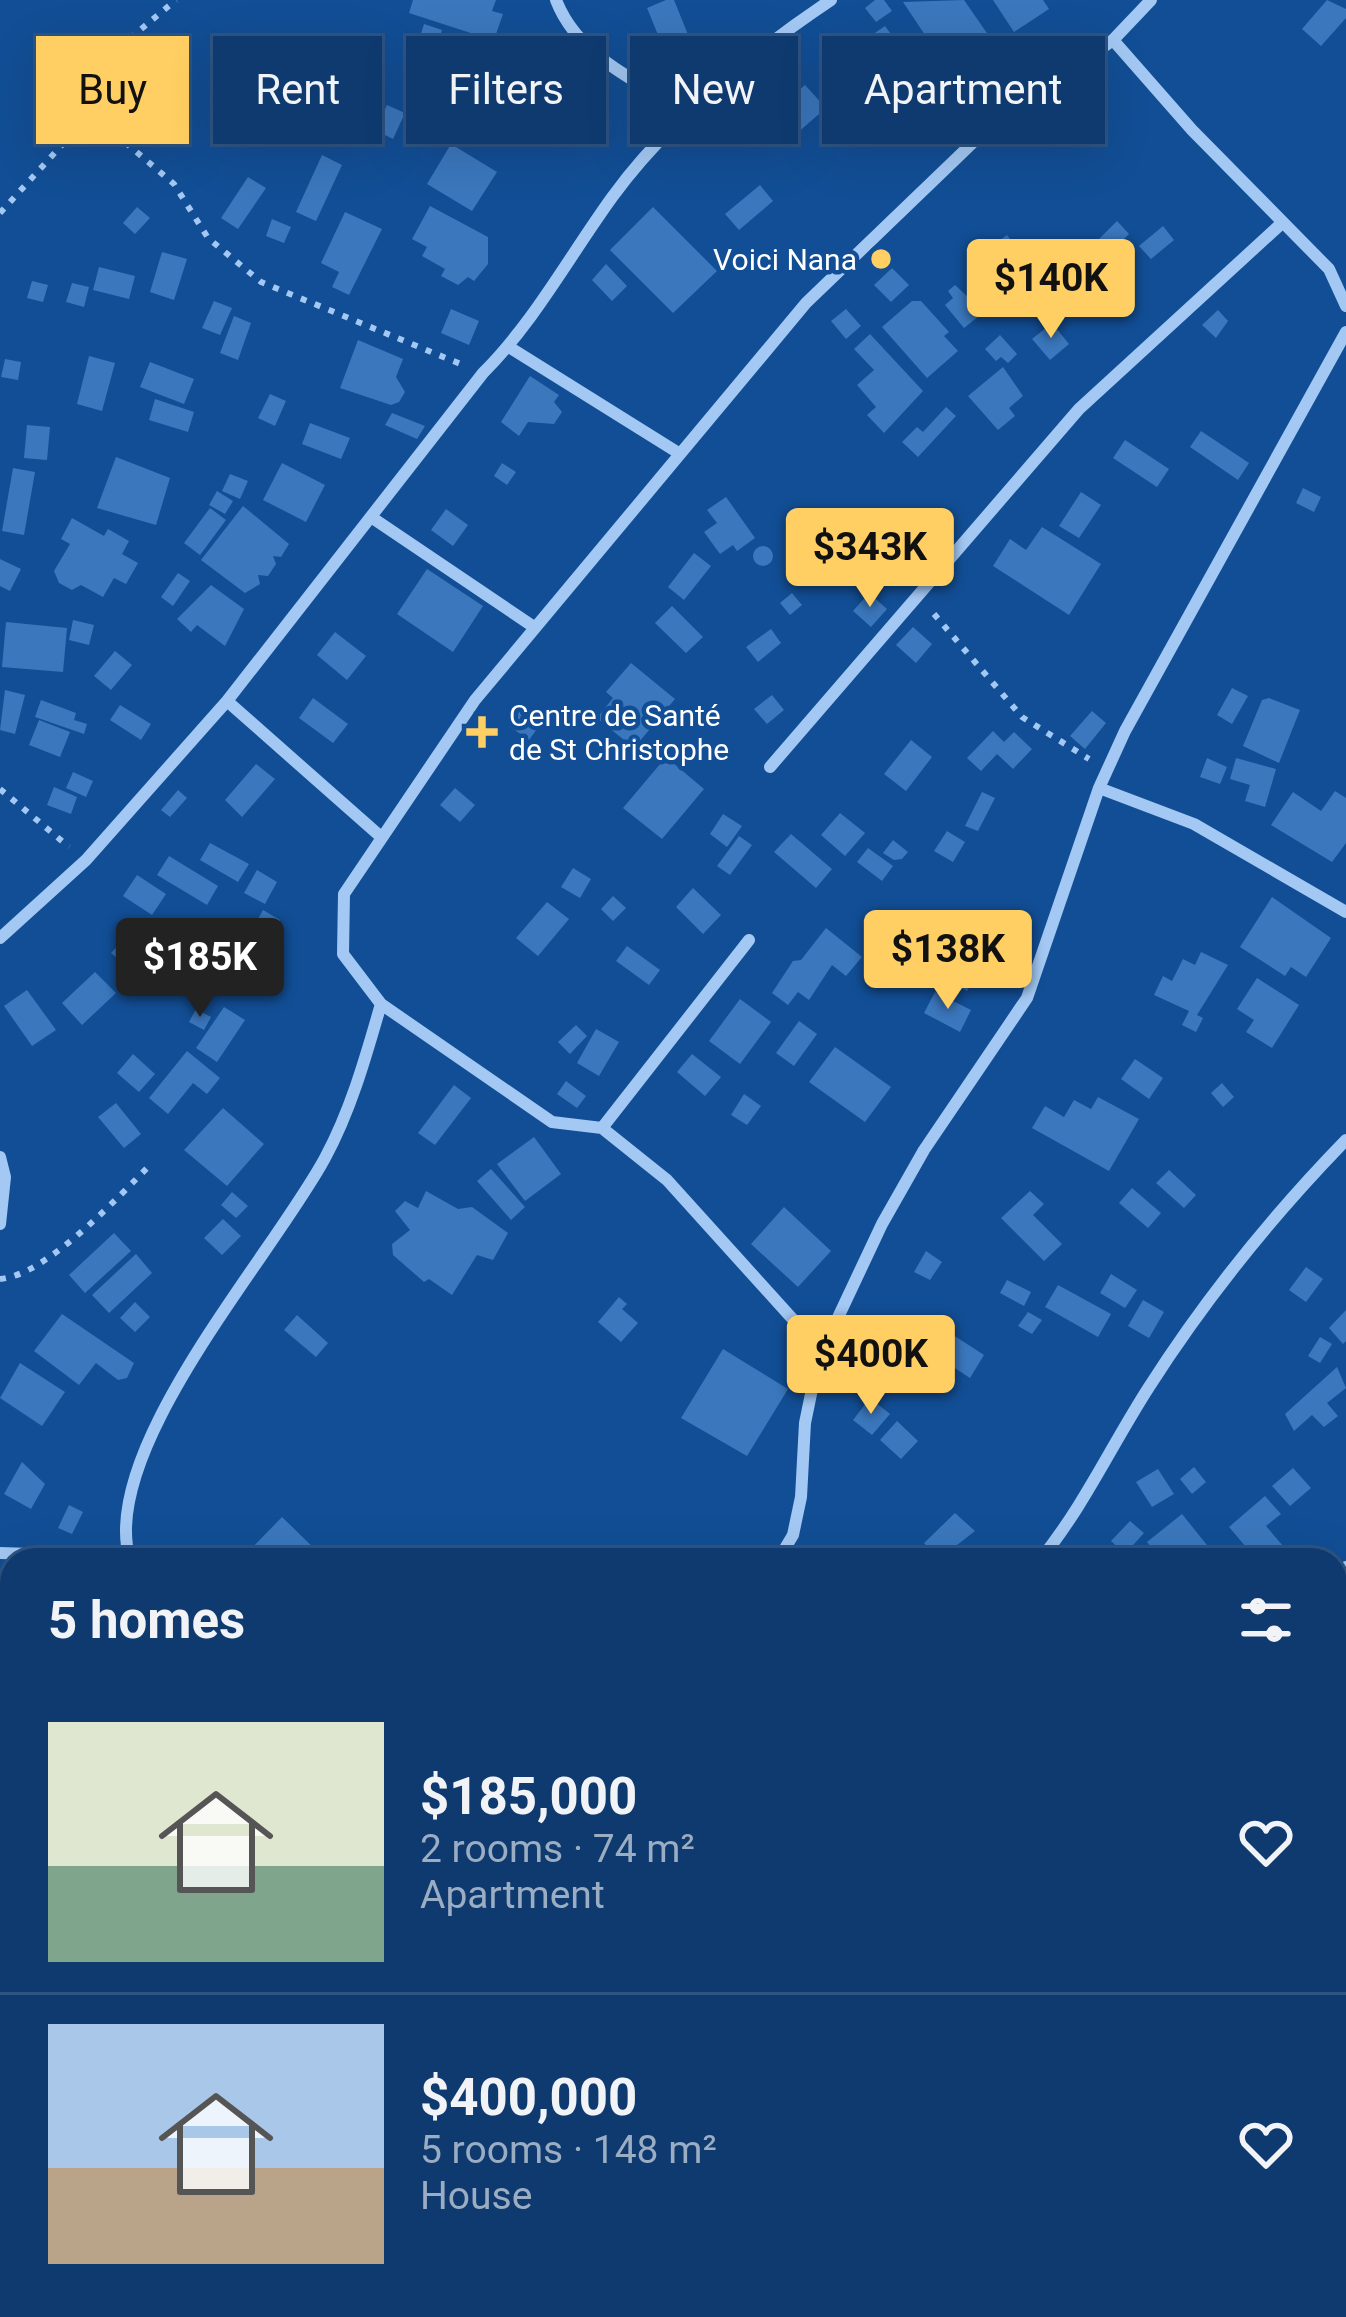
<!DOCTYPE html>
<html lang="en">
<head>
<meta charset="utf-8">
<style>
  :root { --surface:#0e3a70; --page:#1c4578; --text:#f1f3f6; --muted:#9badc3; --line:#2e5483; --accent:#ffcf63 }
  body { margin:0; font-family:Roboto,sans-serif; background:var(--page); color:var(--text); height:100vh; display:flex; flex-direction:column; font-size:45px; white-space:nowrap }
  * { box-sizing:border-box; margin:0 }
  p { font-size:39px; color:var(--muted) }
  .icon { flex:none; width:66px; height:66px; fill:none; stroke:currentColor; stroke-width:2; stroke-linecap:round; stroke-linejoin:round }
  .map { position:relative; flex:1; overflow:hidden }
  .panel { position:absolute; left:0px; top:1548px; width:1347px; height:771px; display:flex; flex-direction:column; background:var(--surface); border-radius:36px 36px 0 0; box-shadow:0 12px 48px #0002,0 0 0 3px var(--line) }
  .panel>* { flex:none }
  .top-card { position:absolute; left:36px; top:36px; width:1275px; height:108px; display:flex; gap:24px }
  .price { position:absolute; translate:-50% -102px; padding:0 27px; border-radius:12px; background:var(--accent); color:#111; font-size:39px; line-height:78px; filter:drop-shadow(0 3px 6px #0008) }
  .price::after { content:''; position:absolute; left:50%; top:72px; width:36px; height:27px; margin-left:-18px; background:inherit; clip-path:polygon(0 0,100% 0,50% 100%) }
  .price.on { background:#222; color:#fff }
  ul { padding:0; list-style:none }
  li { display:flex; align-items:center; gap:36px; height:300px; padding:0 48px }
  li+li { border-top:3px solid var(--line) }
  li span { display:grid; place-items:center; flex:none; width:336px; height:240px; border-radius:0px; color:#555 }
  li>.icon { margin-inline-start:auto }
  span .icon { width:144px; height:144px; fill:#fffc; stroke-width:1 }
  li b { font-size:51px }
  h2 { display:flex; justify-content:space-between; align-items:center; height:144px; padding:0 48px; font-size:51px }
  .chip { padding:0 42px; border-radius:0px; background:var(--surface); box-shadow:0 12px 48px #0002,0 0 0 3px var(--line); font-size:42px; line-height:108px }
  .chip.on { background:var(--accent); color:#111 }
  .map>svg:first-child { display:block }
</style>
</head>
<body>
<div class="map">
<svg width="1346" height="2317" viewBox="0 0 1346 2317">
  <rect width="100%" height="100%" fill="#124e95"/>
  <path fill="#3b77bd" d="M413 0H496L492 11 503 14 495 37H483L409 13Z
    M666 0H674L691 42 665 52 647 8Z
    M875 0H884L892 11 876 22 865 8Z
    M964 0 991 39 968 55 981 75 961 89 903 2Z
    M993 0H1043L1049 9 1014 32Z
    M1327 0 1346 9V18L1321 46 1302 29Z
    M424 24 442 30 433 59 415 53Z
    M885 26 922 76 899 91 910 108 887 123 841 56Z
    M322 67 372 94 352 131 302 106Z
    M805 85 826 108 796 134 791 128 781 137 766 119Z
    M459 90 478 101 463 128 443 117Z
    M526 91 560 117 546 135 513 109Z
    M755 98 767 111 752 125 740 112Z
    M387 105 405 113 393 139 375 130Z
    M166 113 180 125 165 141 152 130Z
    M226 122 236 133 222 147 211 136Z
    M451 144 497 172 472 211 427 184Z
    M322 155 342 165 316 221 296 212Z
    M248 177 266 188 238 229 221 218Z
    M760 185 773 201 739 230 725 214Z
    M430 206 488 237V264L474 281 468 277 458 285 441 276 445 269 422 256 427 247 412 239Z
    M137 207 150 218 135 234 123 223Z
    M653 207 717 271 673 313 610 250Z
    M345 212 382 229 349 295 332 287 339 272 321 263Z
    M272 219 291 227 284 243 266 236Z
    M1117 221 1129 234 1109 253 1097 241Z
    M1163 226 1174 240 1151 259 1139 246Z
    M1007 235 1042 281 1020 298 985 251Z
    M162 252 187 259 174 300 150 292Z
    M606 264 627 286 612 301 592 280Z
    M99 267 135 276 129 299 93 290Z
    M892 268 909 285 891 302 874 285Z
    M32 281 48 285 43 302 27 298Z
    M72 283 89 287 84 307 66 302Z
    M955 285 984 312 964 328 945 305 953 298 948 291Z
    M214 301 232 308 220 335 202 328Z
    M912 301H921L949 332 944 336 958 351 927 378 882 327Z
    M451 309 479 321 469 345 441 333Z
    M846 309 861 326 846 339 831 321Z
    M1218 310 1228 321 1216 338 1202 325Z
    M234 316 251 323 238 360 220 353Z
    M1052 323 1069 344 1050 360 1032 339Z
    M870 334 923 391 884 433 867 415 876 407 857 385 874 370 854 349Z
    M1000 335 1017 354 1008 363 1001 357 996 361 985 349Z
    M358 340 403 359 396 377 405 392 399 402 391 405 340 388Z
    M89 356 115 363 102 411 77 404Z
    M5 359 21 362 18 380 1 377Z
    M150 362 194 379 184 404 140 387Z
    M1003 367 1023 396 1009 408 1015 416 998 430 968 396Z
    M530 376 559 395 554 402 562 412 554 424 528 422 519 436 501 422Z
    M270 394 286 401 275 426 258 418Z
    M155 399 194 412 188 432 149 420Z
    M946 407 956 416 918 457 902 442 917 427 923 432Z
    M392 413 425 426 417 439 385 425Z
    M310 423 350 438 341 459 302 444Z
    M27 425 50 427 47 460 24 458Z
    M1201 431 1249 463 1238 480 1190 447Z
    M1125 440 1169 469 1157 487 1113 458Z
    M116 457 170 478 156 525 97 508Z
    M282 463 325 485 306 522 263 500Z
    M502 463 516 472 507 485 494 476Z
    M13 468 35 472 24 535 2 531Z
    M230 474 248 481 240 499 222 491Z
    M1303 488 1321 497 1314 512 1296 503Z
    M217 491 233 501 225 514 209 505Z
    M1081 492 1101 505 1079 538 1059 526Z
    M726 497 755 538 737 551 733 545 720 554 704 532 717 523 707 510Z
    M243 506 289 544 281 557 273 556 276 564 268 576 258 575 260 584 245 593 201 560Z
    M210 508 226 520 200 555 184 543Z
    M446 509 468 525 453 546 431 530Z
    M72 518 104 536 108 529 129 541 122 554 138 563 126 584 114 578 103 597 81 585 72 590 59 583 54 571 70 544 61 539Z
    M1042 527 1101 564 1069 615 993 566 1010 539 1026 550Z
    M753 556a10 10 0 1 1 20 0a10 10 0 1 1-20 0Z
    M694 553 711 566 684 600 668 587Z
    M0 559 21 569 10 591 0 586Z
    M427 569 483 606 453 652 397 614Z
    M178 573 190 581 173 606 161 597Z
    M211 585 244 609 225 646 197 625 191 632 177 619Z
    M792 593 802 605 790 615 780 603Z
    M869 593 887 609 871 627 853 611Z
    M672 606 703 637 686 653 655 623Z
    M73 620 94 625 89 645 69 640Z
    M6 622 67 628 63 672 2 667Z
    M913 627 932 644 916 663 896 645Z
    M771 629 781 643 758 662 746 647Z
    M335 632 366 656 347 680 317 655Z
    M115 651 132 665 111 690 94 676Z
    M631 663 675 699 634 748 597 718 613 698 606 692Z
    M1232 688 1248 696 1232 724 1217 715Z
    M5 690 25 695 15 734 0 730Z
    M772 695 784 710 767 724 754 709Z
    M313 698 348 724 333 743 299 718Z
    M1269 698 1300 710 1279 763 1243 746 1262 700Z
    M41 700 76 713 74 720 87 724 84 734 35 717Z
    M120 705 151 724 141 740 110 720Z
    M523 707 542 722 529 740 509 726Z
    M1092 711 1106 723 1085 749 1070 736Z
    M39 720 70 732 60 757 29 745Z
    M993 731 1004 742 1014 732 1032 749 1013 769 997 754 981 771 967 758Z
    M911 740 932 757 906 791 884 774Z
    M666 757 704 789 662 839 623 808Z
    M1207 758 1227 767 1220 784 1200 777Z
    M1236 758 1276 769 1265 807 1245 801 1250 785 1230 779Z
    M256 764 275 779 242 817 225 800Z
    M73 772 93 781 86 797 66 788Z
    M54 787 77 797 71 814 47 805Z
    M455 788 475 805 460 822 440 805Z
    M178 790 187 798 170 817 161 810Z
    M1335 791 1346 798V843L1332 862 1271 825 1293 792 1321 811Z
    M982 792 995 798 978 831 965 826Z
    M840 813 865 833 845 856 821 835Z
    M723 814 742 826 727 847 710 834Z
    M947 831 965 842 953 862 934 851Z
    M791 834 832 869 816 888 774 852Z
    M739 836 752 845 730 875 717 866Z
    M893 840 908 852 902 859 894 860 883 853Z
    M210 843 249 864 238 882 200 860Z
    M868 848 893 866 882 881 857 862Z
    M169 856 218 886 207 905 157 875Z
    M573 868 591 879 580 898 561 887Z
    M257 870 277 882 265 904 244 893Z
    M137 875 166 894 152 915 123 896Z
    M693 888 721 915 703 934 676 907Z
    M613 896 626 908 613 921 601 909Z
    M1272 897 1331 938 1306 977 1291 967 1285 976 1240 947Z
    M547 902 569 919 538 956 516 938Z
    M263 910 280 920 264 947 248 937Z
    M204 921 245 946 224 980 183 955Z
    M826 928 862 957 846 976 832 965 809 1000 798 992 788 1005 772 993 793 961 801 960Z
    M126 937 143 951 128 967 111 953Z
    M627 946 660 970 649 985 616 961Z
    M1201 952 1228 965 1197 1015 1203 1018 1196 1032 1182 1025 1189 1011 1154 995 1163 976 1172 981 1183 959 1195 965Z
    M958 968 975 978 967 991 950 982Z
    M95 972 116 993 82 1025 62 1003Z
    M1257 978 1299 1005 1272 1048 1246 1032 1254 1020 1237 1009Z
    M27 990 56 1030 32 1046 4 1006Z
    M935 992 971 1010 960 1032 924 1013Z
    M740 999 771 1022 740 1064 709 1041Z
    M224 1007 245 1020 217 1062 196 1048Z
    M196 1009 211 1017 204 1030 189 1022Z
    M799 1021 817 1034 794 1066 776 1053Z
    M576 1025 587 1036 570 1054 558 1042Z
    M596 1029 619 1042 599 1076 577 1063Z
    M835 1047 891 1087 865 1122 809 1082Z
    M187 1051 220 1078 207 1094 193 1083 168 1114 149 1098Z
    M133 1054 155 1074 139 1092 117 1073Z
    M692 1054 721 1077 705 1096 677 1072Z
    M1135 1059 1163 1078 1149 1099 1121 1079Z
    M566 1081 586 1096 577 1108 557 1094Z
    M1222 1083 1234 1097 1223 1107 1211 1093Z
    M454 1085 471 1098 435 1145 418 1133Z
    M744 1094 761 1106 747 1125 731 1115Z
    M1098 1097 1139 1119 1109 1171 1032 1128 1045 1106 1064 1117 1074 1100 1091 1109Z
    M116 1103 141 1134 124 1148 98 1117Z
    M223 1108 264 1144 227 1186 184 1150Z
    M534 1137 561 1174 525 1201 497 1164Z
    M491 1169 525 1207 511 1220 477 1181Z
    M1169 1170 1196 1195 1184 1208 1156 1183Z
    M1132 1188 1161 1213 1148 1228 1119 1203Z
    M426 1191 458 1209 472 1207 508 1233 493 1260 477 1255 452 1295 429 1279 424 1282 393 1255 392 1244 410 1230 395 1211 405 1201 418 1208Z
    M1030 1191 1044 1204 1033 1215 1062 1244 1044 1261 1001 1218Z
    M232 1192 248 1206 236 1218 221 1205Z
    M784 1207 831 1251 798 1287 751 1244Z
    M223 1219 241 1236 222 1255 204 1238Z
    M114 1233 131 1251 85 1293 69 1275Z
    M926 1251 942 1262 930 1280 914 1272Z
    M136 1254 152 1273 109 1313 92 1295Z
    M1306 1267 1323 1279 1306 1302 1289 1290Z
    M1111 1274 1137 1290 1125 1308 1100 1293Z
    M1007 1280 1031 1292 1024 1306 1000 1293Z
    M1058 1285 1111 1314 1098 1337 1045 1307Z
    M619 1297 627 1304 622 1309 638 1323 621 1342 598 1322Z
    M1143 1300 1164 1312 1149 1338 1128 1326Z
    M135 1302 150 1317 135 1332 120 1318Z
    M1346 1310V1341L1343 1344 1329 1328Z
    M1028 1312 1042 1320 1032 1334 1018 1326Z
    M62 1314 134 1363 127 1378 118 1380 96 1363 79 1385 34 1351Z
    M297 1315 328 1343 316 1357 284 1330Z
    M947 1331 984 1355 970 1378 932 1353Z
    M1320 1337 1332 1344 1320 1363 1308 1356Z
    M723 1349 788 1389 747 1456 681 1418Z
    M20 1363 65 1392 42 1426 0 1398Z
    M1337 1367 1346 1388 1327 1403 1338 1416 1324 1427 1312 1415 1294 1431 1285 1414Z
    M870 1398 890 1414 872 1435 853 1420Z
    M897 1421 918 1441 901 1459 880 1440Z
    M22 1462 45 1484 31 1509 4 1494Z
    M1194 1467 1206 1482 1192 1494 1180 1479Z
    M1293 1468 1311 1488 1290 1506 1272 1486Z
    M1158 1469 1174 1494 1152 1507 1136 1482Z
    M1265 1496 1281 1514 1266 1526 1283 1546 1257 1560 1229 1527Z
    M69 1505 83 1512 72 1534 58 1528Z
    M955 1513 975 1531 938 1560 924 1543Z
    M1182 1514 1219 1560H1161L1147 1542Z
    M282 1517 318 1552 310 1560H240Z
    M1130 1521 1144 1533 1125 1554 1111 1541Z
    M1346 1834V1857L1335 1866V1843Z
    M0 2132H12V2243H0Z
    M0 2264 12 2265V2307H34L33 2317H0Z
    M114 2307H137L136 2317H113Z
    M341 2307H365L366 2317H342Z
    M1139 2307H1211L1204 2317H1141L1135 2313Z"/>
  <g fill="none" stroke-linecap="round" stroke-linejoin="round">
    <path stroke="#a2c8f3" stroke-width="6" stroke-dasharray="6 9" stroke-linecap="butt" d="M91 113 174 184 208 238 261 282 463 365
      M0 213 91 113 98 65 176 0
      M934 614 1022 717 1089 759
      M0 789 69 847
      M0 1279C47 1275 118 1197 152 1163
      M1335 1636 1346 1654
      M1068 2307V2317"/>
    <path stroke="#a2c8f3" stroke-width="12" d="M556 0C578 57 639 83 690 112
      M1113 40 1192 130 1329 269 1346 306
      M509 347 677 452
      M374 519 534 627
      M227 701 380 836
      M770 767 1079 409 1282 223
      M1099 788 1194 824 1346 912
      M0 938 86 860 227 701 483 373C535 321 570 255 613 196 670 118 752 53 831 0
      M602 1128 749 940
      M0 1157 5 1177 0 1224
      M818 1360 798 1325 667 1180 602 1128 552 1122 381 1004 343 954 344 894 475 700 806 303 988 128 1113 40 1151 0
      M0 1553 127 1557
      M130 1560C97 1451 273 1255 325 1158 351 1110 366 1056 381 1004
      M778 1560 793 1535 801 1497 805 1423 818 1360 882 1224 924 1150 1027 998 1099 788 1125 731 1346 332
      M1040 1560C1084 1506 1111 1446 1149 1387 1204 1301 1274 1214 1346 1140
      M1335 1575 1346 1567
      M0 1747 12 1767
      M1335 1984 1346 1990
      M215 2307 217 2317
      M501 2307 508 2317
      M864 2307V2317"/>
  </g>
  <g fill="#ffcf63" stroke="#124e95" stroke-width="4.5">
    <circle cx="881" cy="259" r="12"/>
    <path d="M476 714h12v12h12v12h-12v12h-12v-12h-12v-12h12z"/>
  </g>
  <g text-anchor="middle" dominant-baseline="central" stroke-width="9" stroke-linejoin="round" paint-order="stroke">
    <g font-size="30" fill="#fff" stroke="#124e95" text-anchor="end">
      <text x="857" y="259">Voici Nana</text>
      <text x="509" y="715" text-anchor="start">Centre de Santé<tspan x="509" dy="34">de St Christophe</tspan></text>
    </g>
  </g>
</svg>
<b class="price" style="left:1051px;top:341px">$140K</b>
<b class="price" style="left:870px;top:610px">$343K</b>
<b class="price" style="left:948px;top:1012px">$138K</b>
<b class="price on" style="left:200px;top:1020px">$185K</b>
<b class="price" style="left:871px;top:1417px">$400K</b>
<div class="top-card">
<a class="chip on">Buy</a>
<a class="chip">Rent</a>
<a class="chip">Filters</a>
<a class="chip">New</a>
<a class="chip">Apartment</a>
</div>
<section class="panel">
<h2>5 homes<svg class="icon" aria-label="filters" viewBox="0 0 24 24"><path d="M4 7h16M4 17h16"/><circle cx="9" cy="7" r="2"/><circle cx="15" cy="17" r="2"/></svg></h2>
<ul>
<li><span style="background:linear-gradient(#dfe7d0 60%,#7fa58c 0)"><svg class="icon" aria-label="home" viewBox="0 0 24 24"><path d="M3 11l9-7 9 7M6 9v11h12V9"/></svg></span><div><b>$185,000</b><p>2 rooms · 74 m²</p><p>Apartment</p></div><svg class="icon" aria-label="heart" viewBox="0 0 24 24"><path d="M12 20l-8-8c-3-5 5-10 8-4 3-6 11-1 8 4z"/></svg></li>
<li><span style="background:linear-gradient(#a9c7e8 60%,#b9a48a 0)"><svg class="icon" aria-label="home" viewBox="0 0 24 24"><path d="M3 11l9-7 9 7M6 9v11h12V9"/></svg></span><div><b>$400,000</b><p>5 rooms · 148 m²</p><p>House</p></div><svg class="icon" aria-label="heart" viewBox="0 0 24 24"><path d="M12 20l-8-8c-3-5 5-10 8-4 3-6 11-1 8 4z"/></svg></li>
</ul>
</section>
</div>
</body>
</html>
